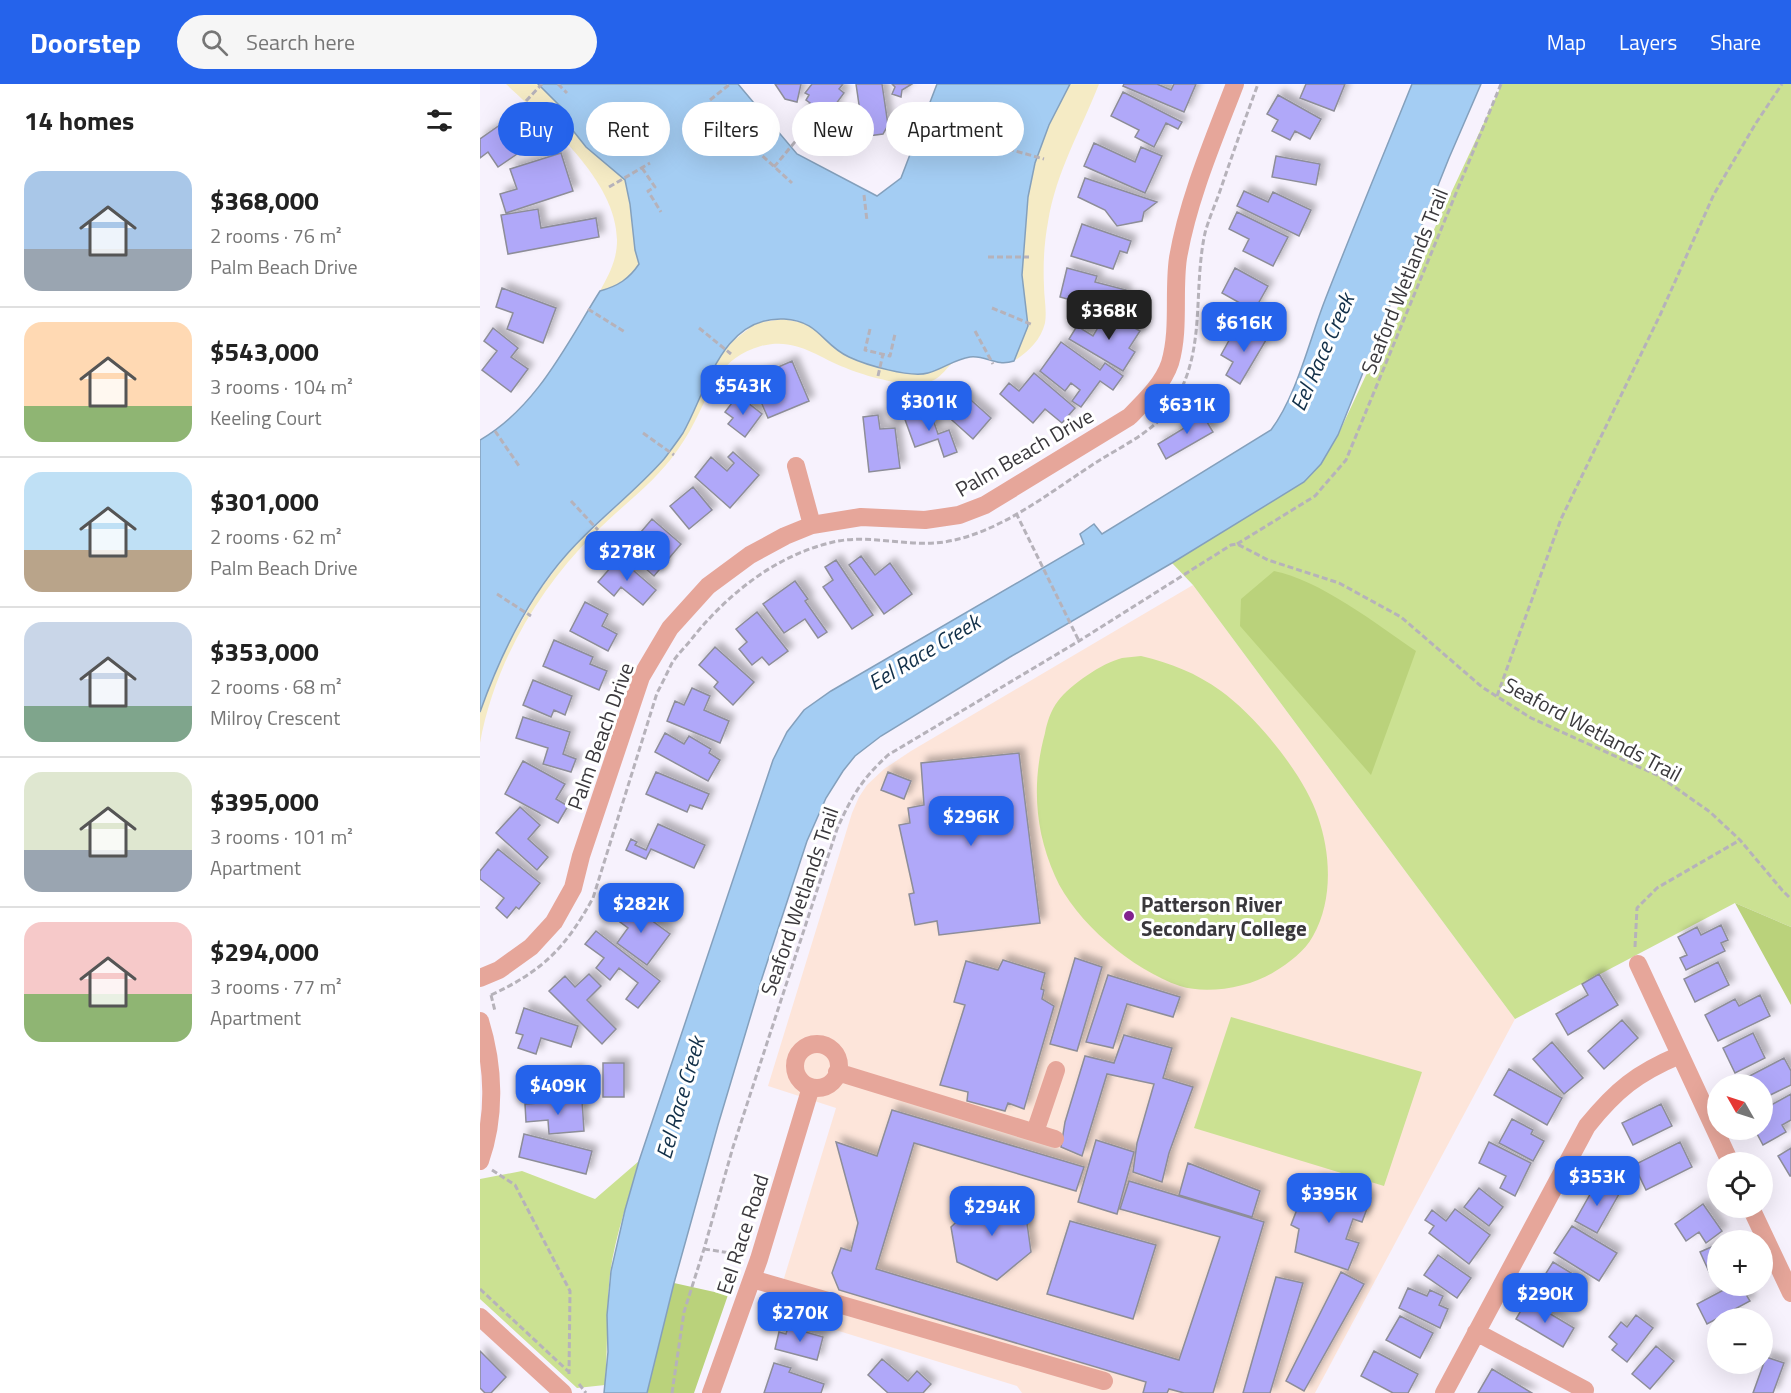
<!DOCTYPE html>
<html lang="en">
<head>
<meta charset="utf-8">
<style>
  :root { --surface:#fff; --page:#f6f6f6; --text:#222; --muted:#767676; --line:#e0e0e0; --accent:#2563eb }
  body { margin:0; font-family:"Titillium Web",sans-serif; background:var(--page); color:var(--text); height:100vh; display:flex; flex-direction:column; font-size:22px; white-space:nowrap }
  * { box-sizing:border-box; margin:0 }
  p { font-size:20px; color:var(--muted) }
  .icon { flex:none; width:33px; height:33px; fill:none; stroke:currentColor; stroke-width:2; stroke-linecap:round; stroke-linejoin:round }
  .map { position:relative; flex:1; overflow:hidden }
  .drawer { display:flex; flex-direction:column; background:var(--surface); width:480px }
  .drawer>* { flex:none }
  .banner { position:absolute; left:18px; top:18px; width:570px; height:54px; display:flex; gap:12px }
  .needle { width:39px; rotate:309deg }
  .buttons { position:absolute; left:1227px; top:990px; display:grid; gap:12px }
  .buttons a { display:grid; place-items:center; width:66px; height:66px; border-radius:50%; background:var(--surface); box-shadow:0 6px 24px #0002; font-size:30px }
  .price { position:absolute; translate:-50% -51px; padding:0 14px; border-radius:12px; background:var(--accent); color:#fff; font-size:20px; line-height:39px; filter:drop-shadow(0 2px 3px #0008) }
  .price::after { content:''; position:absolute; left:50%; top:36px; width:18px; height:14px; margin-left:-9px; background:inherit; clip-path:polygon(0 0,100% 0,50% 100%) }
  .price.active { background:#222; color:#fff }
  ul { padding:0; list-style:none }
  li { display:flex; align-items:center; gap:18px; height:150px; padding:0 24px }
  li+li { border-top:2px solid var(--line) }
  li span { display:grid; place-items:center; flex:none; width:168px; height:120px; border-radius:18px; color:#555 }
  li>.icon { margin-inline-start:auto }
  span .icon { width:72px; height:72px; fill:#fffc; stroke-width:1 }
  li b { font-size:26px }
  h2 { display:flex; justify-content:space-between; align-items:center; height:72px; padding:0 24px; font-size:26px }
  .chip { padding:0 21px; border-radius:27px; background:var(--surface); box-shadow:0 6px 24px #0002; font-size:21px; line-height:54px }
  .chip.active { background:var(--accent); color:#fff }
  header { display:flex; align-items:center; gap:36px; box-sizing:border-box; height:84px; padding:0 30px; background:var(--accent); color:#fff }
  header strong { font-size:28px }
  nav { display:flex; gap:33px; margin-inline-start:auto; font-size:21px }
  .search { width:420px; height:54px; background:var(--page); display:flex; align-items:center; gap:15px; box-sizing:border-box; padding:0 21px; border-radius:33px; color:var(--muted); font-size:22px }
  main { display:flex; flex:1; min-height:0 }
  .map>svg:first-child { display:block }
</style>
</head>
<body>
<header>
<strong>Doorstep</strong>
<div class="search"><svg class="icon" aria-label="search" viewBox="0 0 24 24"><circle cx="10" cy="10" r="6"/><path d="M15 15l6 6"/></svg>Search here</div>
<nav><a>Map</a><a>Layers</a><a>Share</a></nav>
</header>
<main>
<section class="drawer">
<h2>14 homes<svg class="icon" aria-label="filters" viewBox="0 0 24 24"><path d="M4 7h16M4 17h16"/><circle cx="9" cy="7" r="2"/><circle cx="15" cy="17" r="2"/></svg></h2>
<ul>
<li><span style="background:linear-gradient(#a9c7e8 65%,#9aa5b1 0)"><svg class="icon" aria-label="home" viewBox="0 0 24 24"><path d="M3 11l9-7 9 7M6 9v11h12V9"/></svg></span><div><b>$368,000</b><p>2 rooms · 76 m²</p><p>Palm Beach Drive</p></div></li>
<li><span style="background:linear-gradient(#ffd9b3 70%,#8fb573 0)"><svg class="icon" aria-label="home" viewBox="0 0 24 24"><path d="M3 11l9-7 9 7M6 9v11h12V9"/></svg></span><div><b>$543,000</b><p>3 rooms · 104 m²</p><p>Keeling Court</p></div></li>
<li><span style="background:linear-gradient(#bfe0f5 65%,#b9a48a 0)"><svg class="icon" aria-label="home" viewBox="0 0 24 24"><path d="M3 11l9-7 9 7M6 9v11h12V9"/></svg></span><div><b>$301,000</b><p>2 rooms · 62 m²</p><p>Palm Beach Drive</p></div></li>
<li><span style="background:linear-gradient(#c9d6e8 70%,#7fa58c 0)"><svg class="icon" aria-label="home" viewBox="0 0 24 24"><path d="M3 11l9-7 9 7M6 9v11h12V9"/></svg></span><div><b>$353,000</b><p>2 rooms · 68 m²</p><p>Milroy Crescent</p></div></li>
<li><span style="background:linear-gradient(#dfe7d0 65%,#9aa5b1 0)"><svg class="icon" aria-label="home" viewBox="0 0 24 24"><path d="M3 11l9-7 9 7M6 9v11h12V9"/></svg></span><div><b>$395,000</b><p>3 rooms · 101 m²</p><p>Apartment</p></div></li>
<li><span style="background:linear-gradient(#f6c9c9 60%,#8fb573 0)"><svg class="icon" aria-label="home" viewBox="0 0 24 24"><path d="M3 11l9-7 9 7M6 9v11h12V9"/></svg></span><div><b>$294,000</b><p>3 rooms · 77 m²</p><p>Apartment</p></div></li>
</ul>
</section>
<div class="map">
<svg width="1311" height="1309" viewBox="0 0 1311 1309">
  <defs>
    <filter id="shadow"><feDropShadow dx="5.5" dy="-5.5" stdDeviation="3" flood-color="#0004"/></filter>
  </defs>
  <rect width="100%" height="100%" fill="#f7f2fd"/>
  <path fill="#fde5da" d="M713 501 1035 935 835 1309H542L537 1302 294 1227 356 1024 288 1002 372 729 379 713 387 701 404 685 431 667Z"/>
  <path fill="#cbe192" d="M1022 0H1311V843L1255 819 1035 935 713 501 692 479 823 398 841 380 858 351Z
    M661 572C691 579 716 589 741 607 776 632 825 692 838 733 851 770 853 817 833 852 825 867 809 879 794 888 770 903 728 911 700 902 653 886 595 838 575 792 554 745 552 697 565 649 567 638 571 626 578 617 590 601 622 579 642 574 648 573 655 573 661 572Z
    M751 933 942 988 904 1102 714 1044Z
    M159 1077C149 1114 135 1152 130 1190 126 1227 128 1264 125 1301L97 1304 0 1215V1095L42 1087 115 1115Z"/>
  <path fill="#bad27b" d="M794 487C838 495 898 541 936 567L891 691 760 542 761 515Z
    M1255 819 1311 843V921Z
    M194 1199 248 1211 214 1309H167Z"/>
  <path fill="#f5ebc5" d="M26 0H58L81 22 87 39 106 63 145 96 150 120 155 166 159 180C149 195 138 202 120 207 126 196 132 185 135 173 151 107 68 40 26 0Z
    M590 0H619C601 46 576 88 568 138 564 159 563 181 564 202 564 214 567 226 565 239 561 256 548 268 534 277L548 242 542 191 548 113 555 79 569 41Z
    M303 235 324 239 338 247 356 264 368 272 420 289 447 290 474 278C467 283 462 292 454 296 435 307 385 292 366 284 335 272 316 253 281 262 239 274 233 303 215 337 208 351 200 363 191 375 168 404 138 425 113 451 57 507 14 581 0 659V628L9 604 29 559 59 507 87 470 165 395 184 374 202 349 234 280 253 257 276 239Z"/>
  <path fill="#a4cdf3" stroke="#84a0bc" stroke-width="1.5" d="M58 0H258L317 70 397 112 421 94 457 0H590L569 41 555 79 548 113 542 191 548 242 534 277C515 283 507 271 490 273 475 275 463 285 448 289 430 294 386 281 369 273 342 261 340 237 304 235 241 232 227 307 203 349 197 358 190 367 184 375 154 409 117 436 87 470 47 515 20 572 0 628V356C57 323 86 261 120 207 138 202 149 195 159 180L155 166 150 120 145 96 106 63 87 39 80 22Z
    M932 0H1001L969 74 858 351 841 380 824 398 692 479 530 573 401 652 375 672 363 687 346 714 327 757 282 894 238 1041 194 1199 167 1309H124L128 1268 127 1231 131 1187 145 1126 159 1077 293 676 307 648 324 626 351 607 604 460 600 450 614 440 622 450 791 346C817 311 829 257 845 216 873 144 903 72 932 0Z"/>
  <path fill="#b0a8f9" stroke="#8d8d98" stroke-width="1.5" filter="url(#shadow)" d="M295 0H321L317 18 305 15Z
    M332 0H363L359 5 364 9 353 24 361 32 363 40 360 44 354 47 345 43 343 46 321 30 330 19 326 16 329 11 325 9Z
    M376 0H402L408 41 403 50 388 52 383 48Z
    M412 0H432L422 6 421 13 412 10 415 3Z
    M644 0H677L691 6 694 0H716L704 28 643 2Z
    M826 0H865L854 27 820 14Z
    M643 8 702 38 698 45 686 39 674 63 655 53 659 46 631 32Z
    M798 11 841 35 830 55 815 47 810 56 792 47 798 36 787 30Z
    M37 29 56 57 18 83 8 68 0 74V55Z
    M614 59 655 78 661 63 682 72 665 109 604 82Z
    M81 69 93 107 26 129 20 110 37 105 30 85Z
    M796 72 840 80 836 101 792 93Z
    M605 94 677 118 664 128 662 137 637 142 625 126 598 113Z
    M764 107 788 118 793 108 831 126 819 152 757 122Z
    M58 125 61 144 116 134 119 153 28 170 21 131Z
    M757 128 808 153 793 182 763 167 769 155 749 145Z
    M602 140 651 157 647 169 640 167 633 185 591 172Z
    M587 184 617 192 615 198 646 206 644 214 660 218 656 234 580 213Z
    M755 184 788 202 774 227 742 209Z
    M22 204 76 224 63 259 27 245 33 229 16 223Z
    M627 228 660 247 649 264 655 268 643 287 589 255 597 242 613 252Z
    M772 241 789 251 760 300 746 291 753 278 741 271 752 251 762 257Z
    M13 244 38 264 31 273 48 285 31 308 2 286 17 267 4 257Z
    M581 258 620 286 625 279 643 292 633 306 620 297 601 323 592 317 600 306 591 299 585 307 560 287Z
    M312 277 329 317 288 334 271 295Z
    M554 289 595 324 582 339 565 325 553 339 520 310 529 299 539 307Z
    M482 308 511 334 493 355 464 329Z
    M258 311 282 330 265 353 248 340 253 334 245 328Z
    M449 324 458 350 469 346 477 368 464 373 458 355 435 363 424 333Z
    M720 326 733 348 686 375 678 360 706 343 702 336Z
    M398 331 400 345 415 344 420 384 389 388 383 333Z
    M253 368 279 391 250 424 215 393 231 373 247 387 254 379 248 373Z
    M213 403 232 426 209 445 190 422Z
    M172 435 201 460 174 492 151 472 161 460 155 455Z
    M381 472 395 491 410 479 432 510 404 530 369 481Z
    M139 474 176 506 163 521 141 503 134 512 118 498Z
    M356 476 393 531 372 545 343 503 353 496 345 483Z
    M315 497 328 515 325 517 347 548 338 554 325 535 304 549 283 520Z
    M105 518 128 530 122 542 137 550 128 567 90 547Z
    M277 528 308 567 289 581 282 573 272 581 259 565 267 558 256 545Z
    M74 556 113 573 110 580 127 587 119 606 63 582Z
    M235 563 274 598 253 621 234 603 238 598 219 581Z
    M53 596 92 612 85 631 74 626 71 633 43 621Z
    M212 604 230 612 224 626 249 637 240 659 187 637 195 617 204 621Z
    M43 633 90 648 83 670 96 675 91 688 63 680 68 664 36 654Z
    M185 649 204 660 209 652 231 665 229 669 240 676 228 697 175 668Z
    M539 669 560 839 459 851 457 837 435 841 429 810 434 809 419 741 430 739 428 724 444 721 441 679Z
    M43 677 85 700 76 715 88 722 78 739 25 710Z
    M176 688 229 710 222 725 210 721 207 728 166 710Z
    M408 688 431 697 424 715 401 706Z
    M40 723 60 741 48 755 68 773 57 786 16 749Z
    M178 740 225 761 214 784 171 765 166 775 146 766 151 755 157 758 155 761 166 766Z
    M18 765 60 799 39 825 36 823 27 834 16 824 24 814 0 795V787Z
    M148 819 190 850 167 881 137 859 148 844 136 835Z
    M1241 841 1248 856 1241 859 1245 867 1206 886 1200 874 1207 871 1198 853 1217 843 1221 851Z
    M116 847 180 897 158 924 146 915 158 899 139 884 130 896 116 884 124 874 105 860Z
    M595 874 622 883 597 967 570 960Z
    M523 876 565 889 561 905 564 906 562 915 574 922 544 1025 528 1019 525 1027 487 1017 488 1008 460 1001 485 921 474 918 486 877 518 886Z
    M1238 878 1249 901 1215 918 1204 895Z
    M109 890 121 902 107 916 136 945 122 960 69 907 85 892 95 903Z
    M1119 890 1138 921 1088 951 1076 930 1108 911 1102 900Z
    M628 891 700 913 693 933 647 920 633 964 606 958Z
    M1280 911 1290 932 1238 957 1225 931 1255 915 1259 922Z
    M44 924 98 942 91 963 61 954 56 970 38 964 43 951 36 949Z
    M1142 936 1158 954 1124 985 1108 967Z
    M1273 949 1285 974 1255 989 1243 964Z
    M644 951 692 964 683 994 713 1003 689 1069 682 1098 653 1088 657 1059 674 1000 627 990 602 1072 581 1063 585 1038 605 972 634 979Z
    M1072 958 1103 994 1084 1010 1053 975Z
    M1304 974 1311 987V1001L1282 1015V1000H1260L1258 998Z
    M123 979H144V1013H123Z
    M1029 985 1082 1014 1067 1041 1014 1011Z
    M98 986 101 1007 50 1015 47 994Z
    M1311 1010V1036L1302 1041 1306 1048 1283 1061 1275 1046H1282V1026Z
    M102 1016 104 1047 69 1050 68 1036 46 1038 45 1020Z
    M1181 1020 1192 1042 1153 1061 1142 1039Z
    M412 1026 604 1083 596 1107 434 1059 396 1185 699 1276 740 1153 640 1125 649 1097 784 1138 733 1309H704L689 1305 687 1309H663L666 1298 359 1206 352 1189 361 1164 371 1167 378 1139 356 1058 397 1072Z
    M1032 1035 1053 1046 1051 1050 1064 1057 1053 1077 1019 1059Z
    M44 1050 112 1067 106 1090 39 1073Z
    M616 1056 654 1068 637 1130 598 1118Z
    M1009 1058 1051 1079 1035 1112 1020 1104 1026 1092 999 1079Z
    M1200 1058 1212 1083 1166 1106 1154 1081Z
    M1311 1064V1092H1310L1298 1072Z
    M708 1079 780 1107 772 1133 699 1111Z
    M837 1097 891 1114 882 1138 873 1135 866 1155 879 1159 868 1186 815 1168 819 1145 811 1141 821 1115 830 1118Z
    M1117 1098 1139 1110 1117 1149 1095 1137Z
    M999 1104 1023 1123 1009 1142 984 1123Z
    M504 1112 545 1125 551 1168 517 1196 477 1178 471 1143Z
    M1223 1120 1242 1147 1226 1159 1219 1148 1206 1157 1195 1140Z
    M975 1125 1010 1151 989 1180 949 1149 954 1142 945 1136 952 1126 966 1137Z
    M590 1137 676 1161 653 1235 567 1210Z
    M1092 1142 1137 1169 1119 1197 1074 1169Z
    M1238 1160V1189L1231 1192 1220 1168Z
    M958 1171 991 1194 977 1214 944 1191Z
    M1073 1178 1106 1198 1091 1222 1058 1202Z
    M861 1188 884 1200 824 1307 806 1297Z
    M796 1193 823 1199 790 1309H763Z
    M1251 1202H1261L1270 1217 1227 1240 1217 1220Z
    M928 1204 947 1212 950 1206 963 1212 959 1221 968 1225 960 1244 919 1224Z
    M1047 1216 1094 1244 1083 1263 1036 1235Z
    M1156 1231 1173 1244 1147 1278 1132 1266 1137 1260 1129 1253 1141 1238 1147 1243Z
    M920 1232 953 1249 940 1274 906 1256Z
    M308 1243 343 1253 337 1276 295 1265 299 1248 306 1250Z
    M1176 1262 1194 1277 1170 1305 1152 1290Z
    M0 1267 26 1293 11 1309H5L0 1304Z
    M894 1267 938 1290 928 1309H913L881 1292Z
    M1286 1273 1304 1279 1293 1309H1273Z
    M402 1275 428 1297 437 1287 451 1300 443 1309H408L388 1291Z
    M294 1279 311 1284 309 1288 344 1300 341 1309H284Z
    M1012 1285 1052 1309H998Z"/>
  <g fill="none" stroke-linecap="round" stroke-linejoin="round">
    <path stroke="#b6b2ba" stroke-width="3" stroke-dasharray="6 3" stroke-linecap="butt" d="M78 0 87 9
      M230 16 250 0
      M46 17 62 0
      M528 65 564 75
      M276 66 312 99
      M294 83 319 53
      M162 84 175 103 168 107 181 128
      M129 103 170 79
      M384 111 387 137
      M508 173H549
      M512 224 553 241
      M108 225 145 248
      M219 244 251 270
      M390 245 385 266 410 272 415 250
      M495 247 513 280
      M398 292 403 270
      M15 347 39 382
      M163 349 194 371
      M91 417 118 446
      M536 429 599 557
      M757 460 835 412 866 376 1021 0
      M17 510 51 532
      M1017 612 1081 435 1181 229 1234 110 1276 39 1302 0
      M1155 863 1157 824 1177 804 1260 756
      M11 911C63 887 86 863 113 814L177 609C182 600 187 589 192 579 197 571 204 564 210 557 247 510 298 469 358 457 393 451 429 463 464 458 522 449 572 406 620 376 644 361 672 348 689 325 728 273 712 209 725 149 729 134 736 119 741 104 753 69 765 35 778 0
      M11 911 15 927
      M12 1086 35 1101 90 1207 89 1290
      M224 1165 264 1171
      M0 1205 89 1288
      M99 1300 106 1309
      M192 1309 204 1228 224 1165 253 1063 357 745C372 712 381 696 408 671L599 557 751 461 757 460 788 476 859 499 921 533 1002 603 1051 634 1179 692 1230 728 1260 756 1302 806 1311 815"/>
    <path stroke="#e6a69a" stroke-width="18" d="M316 382 332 441
      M1158 880 1250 1078
      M0 894 19 886 51 863 74 838 93 804 101 772 161 593 190 544 228 502 270 471 305 452 332 441 381 433 445 436 479 431 505 421 649 333C665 317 683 300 690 279 700 245 693 208 698 174 708 115 734 55 755 0
      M0 937C14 982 16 1032 0 1077
      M315 982a22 22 0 1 1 44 0a22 22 0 1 1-44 0Z
      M357 988 575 1055
      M555 1048 576 986
      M1271 1124 1311 1209
      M272 1195 624 1297
      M0 1233 83 1309
      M996 1248 1105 1306
      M231 1309 279 1175 331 1003
      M964 1309 1107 1042C1136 1006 1157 989 1200 971"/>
  </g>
  <circle fill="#82238e" stroke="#fff" stroke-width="2" cx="649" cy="832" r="6"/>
  <g text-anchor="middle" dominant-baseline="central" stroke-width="6" stroke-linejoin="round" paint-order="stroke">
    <g font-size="21" fill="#3a383c" stroke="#fff">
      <text transform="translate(924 197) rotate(-68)">Seaford Wetlands Trail</text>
      <text transform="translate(544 368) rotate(-30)">Palm Beach Drive</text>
      <text transform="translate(1113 645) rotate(28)">Seaford Wetlands Trail</text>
      <text transform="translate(120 652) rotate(-70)">Palm Beach Drive</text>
      <text transform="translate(319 817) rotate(-71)">Seaford Wetlands Trail</text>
      <text transform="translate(262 1150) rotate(-72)">Eel Race Road</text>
    </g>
    <g font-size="21" font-weight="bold" fill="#3a383c" stroke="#fff" text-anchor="start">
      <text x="661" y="820">Patterson River<tspan x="661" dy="24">Secondary College</tspan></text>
    </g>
    <g font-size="22" font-style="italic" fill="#112f48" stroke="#fff">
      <text transform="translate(842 268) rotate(-66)">Eel Race Creek</text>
      <text transform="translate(444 568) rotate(-31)">Eel Race Creek</text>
      <text transform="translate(200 1014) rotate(-74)">Eel Race Creek</text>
    </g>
  </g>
</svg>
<div class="buttons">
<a><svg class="needle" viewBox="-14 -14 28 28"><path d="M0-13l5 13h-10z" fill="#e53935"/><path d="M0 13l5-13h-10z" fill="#767676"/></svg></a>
<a><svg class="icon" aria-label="locate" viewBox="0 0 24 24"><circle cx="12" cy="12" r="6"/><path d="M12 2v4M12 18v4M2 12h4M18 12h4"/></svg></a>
<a>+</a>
<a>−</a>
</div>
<b class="price active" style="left:629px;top:257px">$368K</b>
<b class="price" style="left:764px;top:269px">$616K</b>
<b class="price" style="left:263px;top:332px">$543K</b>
<b class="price" style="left:449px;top:348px">$301K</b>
<b class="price" style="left:707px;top:351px">$631K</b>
<b class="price" style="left:147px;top:498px">$278K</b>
<b class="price" style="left:491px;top:763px">$296K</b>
<b class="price" style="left:161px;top:850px">$282K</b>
<b class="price" style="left:78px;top:1032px">$409K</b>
<b class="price" style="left:1117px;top:1123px">$353K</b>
<b class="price" style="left:849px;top:1140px">$395K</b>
<b class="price" style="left:512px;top:1153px">$294K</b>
<b class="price" style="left:1065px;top:1240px">$290K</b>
<b class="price" style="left:320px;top:1259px">$270K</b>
<div class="banner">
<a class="chip active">Buy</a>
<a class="chip">Rent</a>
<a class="chip">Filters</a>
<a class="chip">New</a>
<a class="chip">Apartment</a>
</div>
</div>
</main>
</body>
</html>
